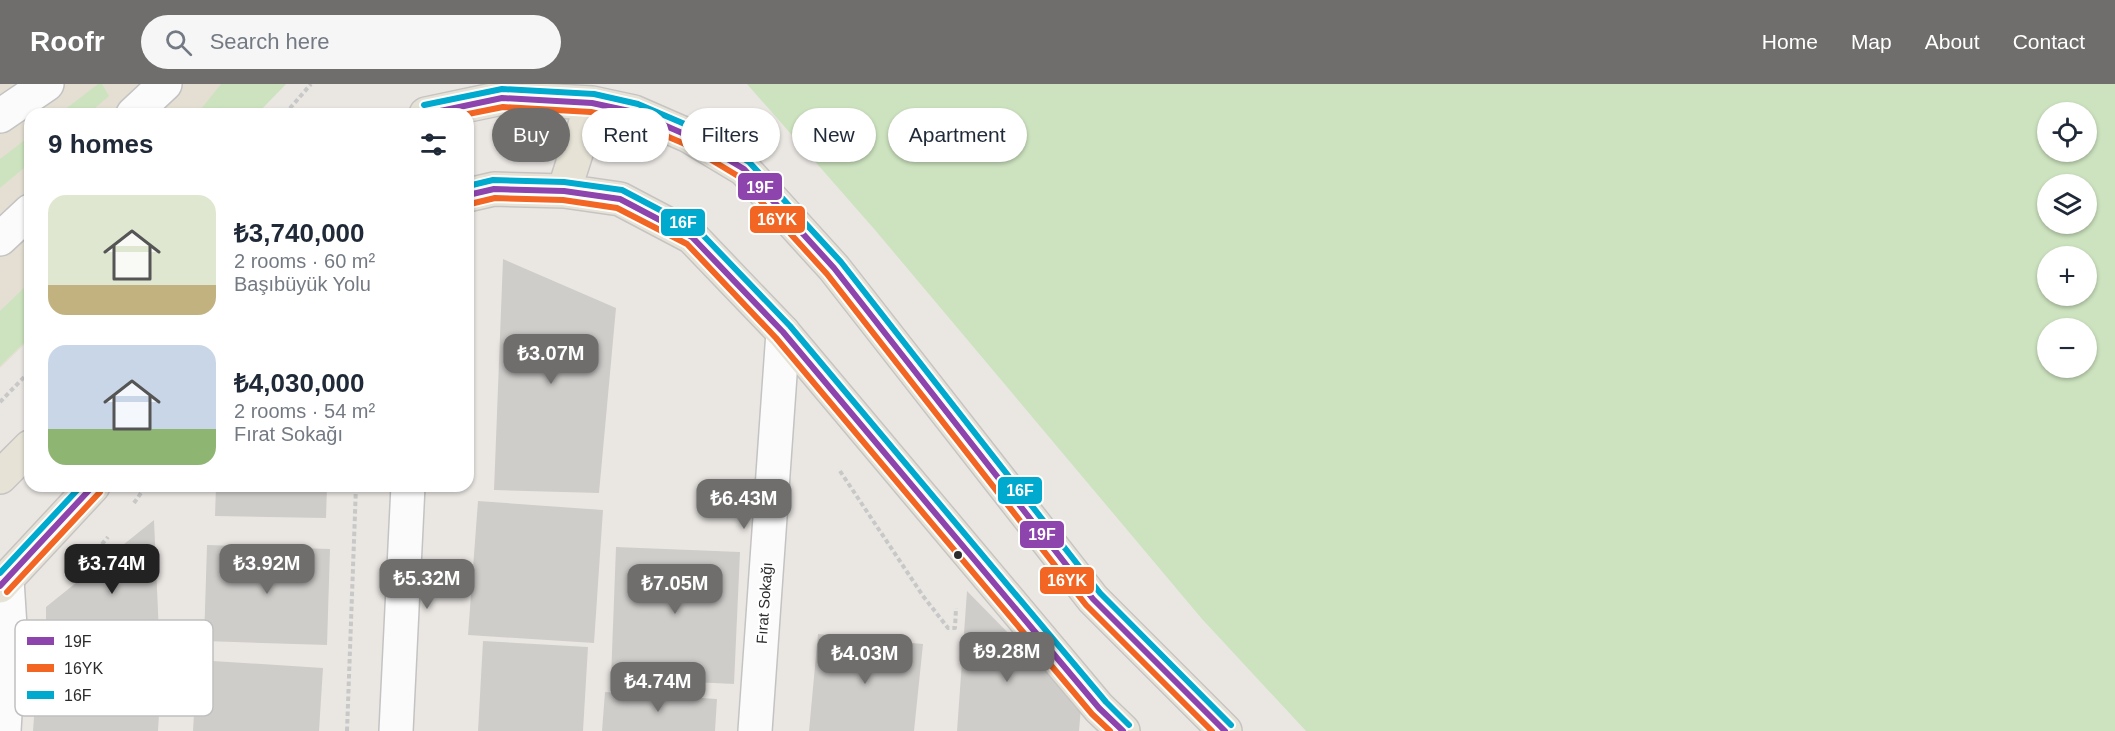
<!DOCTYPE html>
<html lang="en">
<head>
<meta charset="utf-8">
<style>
  :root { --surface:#fff; --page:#f6f6f7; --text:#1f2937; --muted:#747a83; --accent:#6f6e6d }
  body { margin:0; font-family:Arial,sans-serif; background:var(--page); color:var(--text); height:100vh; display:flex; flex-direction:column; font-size:22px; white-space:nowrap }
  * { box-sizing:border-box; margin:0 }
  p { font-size:20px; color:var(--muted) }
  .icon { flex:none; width:33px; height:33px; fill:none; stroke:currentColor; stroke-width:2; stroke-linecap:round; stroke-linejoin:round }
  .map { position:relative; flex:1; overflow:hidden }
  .panel { position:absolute; left:24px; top:24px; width:450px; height:384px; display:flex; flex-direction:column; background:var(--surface); border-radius:18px; box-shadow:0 2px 4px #0004 }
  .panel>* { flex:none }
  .hud { position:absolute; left:492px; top:24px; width:570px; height:54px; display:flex; gap:12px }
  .fabs { position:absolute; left:2037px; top:18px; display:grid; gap:12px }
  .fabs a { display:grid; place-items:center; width:60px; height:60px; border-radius:50%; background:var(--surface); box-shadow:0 2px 4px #0004; font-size:30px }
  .price { position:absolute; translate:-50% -51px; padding:0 14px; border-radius:12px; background:var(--accent); color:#fff; font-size:20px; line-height:39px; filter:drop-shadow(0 2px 3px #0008) }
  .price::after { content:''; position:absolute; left:50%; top:36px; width:18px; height:14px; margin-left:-9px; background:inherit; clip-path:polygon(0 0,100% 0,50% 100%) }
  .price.selected { background:#222; color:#fff }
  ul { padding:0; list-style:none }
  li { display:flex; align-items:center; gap:18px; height:150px; padding:0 24px }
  li span { display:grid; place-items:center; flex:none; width:168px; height:120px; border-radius:18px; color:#555 }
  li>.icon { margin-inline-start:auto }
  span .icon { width:72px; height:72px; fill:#fffc; stroke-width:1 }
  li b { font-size:26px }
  h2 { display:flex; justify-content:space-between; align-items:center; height:72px; padding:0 24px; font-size:26px }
  .pill { padding:0 21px; border-radius:27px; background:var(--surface); box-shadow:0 2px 4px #0004; font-size:21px; line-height:54px }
  .pill.selected { background:var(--accent); color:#fff }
  header { display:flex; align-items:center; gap:36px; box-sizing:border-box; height:84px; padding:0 30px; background:var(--accent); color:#fff }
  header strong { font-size:28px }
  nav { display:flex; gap:33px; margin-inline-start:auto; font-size:21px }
  .search { width:420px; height:54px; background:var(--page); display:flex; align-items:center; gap:15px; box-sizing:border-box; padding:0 21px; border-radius:33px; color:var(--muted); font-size:22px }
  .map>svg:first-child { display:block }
</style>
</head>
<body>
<header>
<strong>Roofr</strong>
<div class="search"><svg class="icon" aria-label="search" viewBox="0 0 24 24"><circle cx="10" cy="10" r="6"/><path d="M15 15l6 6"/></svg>Search here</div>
<nav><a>Home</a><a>Map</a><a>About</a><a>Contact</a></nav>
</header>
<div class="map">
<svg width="2115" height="647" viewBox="0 0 2115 647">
  <rect width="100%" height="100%" fill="#eae7e3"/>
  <path fill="#e4dfd2" d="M0 0H286L257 30H30V255L0 284Z"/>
  <path fill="#cde3bf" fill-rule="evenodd" d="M98 0H102L109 12 88 30H59Z
    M221 0H286L257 30H197Z
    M747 0H2115V647H1306L1202 535 875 146ZM2086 28V68H2048V28ZM2086 100V140H2048V100ZM2048 172H2086V212H2048ZM2086 244V284H2048V244Z
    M30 52V79L0 104V75Z
    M30 198V253L0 282V227Z"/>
  <path fill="#cfcdca" d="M503 175 616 224 599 409 494 406Z
    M216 402H327L326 434 215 432Z
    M478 417 603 426 594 559 468 551Z
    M154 436 159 550 46 553V523Z
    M207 461 330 465 327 561 204 557Z
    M616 463 740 468 734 600 611 594Z
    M967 507 1081 623 1079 647H957Z
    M818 550 923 560 914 647H809Z
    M483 557 588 563 583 647H478Z
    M163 563 158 647H33L39 564Z
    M197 576 323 584 319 647H193Z
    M605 608 717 615 715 647H602Z"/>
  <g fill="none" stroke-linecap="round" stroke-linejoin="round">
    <defs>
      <path id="minor" d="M133 30 165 0
        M0 32 47 0
        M0 155 30 127
        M4 647 10 543 7 496
        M396 647 408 402
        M755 647 783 248"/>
      <path id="major" d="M426 30 502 14 592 19 634 28 689 52 744 85 834 184 1093 515 1225 647
        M564 107 592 19
        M468 111 494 105 564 107 620 115 692 153 783 248 1099 624 1123 647
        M0 393 30 363
        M0 502 93 402"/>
    </defs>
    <use href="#minor" stroke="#c4c3c3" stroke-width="36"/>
    <use href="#major" stroke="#c6c4c3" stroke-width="36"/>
    <path stroke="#c8c8c8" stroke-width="4" stroke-dasharray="4.5 3" stroke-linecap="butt" d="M285 30 311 0
      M0 318 30 287
      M840 387 923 512 948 544H955L956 524
      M134 419 146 402
      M97 466 108 453
      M347 647 356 402"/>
    <use href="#minor" stroke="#fcfbfb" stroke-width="33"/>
    <use href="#major" stroke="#e6e3d6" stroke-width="33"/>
    <defs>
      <path id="bus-1" d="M426 30 502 14 592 19 634 28 689 52 744 85 834 184 1093 515 1225 647
        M468 111 494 105 564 107 620 115 692 153 783 248 1099 624 1123 647
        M0 502 93 402"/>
      <path id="bus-2" d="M468 30 503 23 591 28 631 37 685 60 738 92 827 190 1086 521 1212 647
        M470 120 495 114 563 116 617 124 687 160 776 254 1092 630 1110 647
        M7 508 100 408"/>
      <path id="bus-3" d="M424 21 502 5 594 10 638 20 694 44 749 78 841 178 1100 509 1231 641
        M468 102 493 96 564 98 622 106 698 146 790 242 1106 618 1129 641
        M0 489 81 402"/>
    </defs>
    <use href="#bus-1" stroke="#fff" stroke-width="10"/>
    <use href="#bus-2" stroke="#fff" stroke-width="10"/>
    <use href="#bus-3" stroke="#fff" stroke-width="10"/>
    <use href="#bus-1" stroke="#8e44ad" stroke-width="6"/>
    <use href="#bus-2" stroke="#f26522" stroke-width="6"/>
    <use href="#bus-3" stroke="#00a9ce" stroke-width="6"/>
  </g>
  <circle fill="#2d2d2d" stroke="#fff" stroke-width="2" cx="958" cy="471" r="5"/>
  <g text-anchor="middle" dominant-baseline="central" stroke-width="4.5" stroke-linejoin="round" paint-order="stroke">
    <g font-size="15" fill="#2d2d2d" stroke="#fff">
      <text transform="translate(764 519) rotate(-86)">Fırat Sokağı</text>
    </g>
  </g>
  <rect x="15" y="536" width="198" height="96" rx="9" fill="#fff" stroke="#c0c0c0" stroke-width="1.5"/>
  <rect x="27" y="553" width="27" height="8" fill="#8e44ad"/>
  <rect x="27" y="580" width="27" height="8" fill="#f26522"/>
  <rect x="27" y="607" width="27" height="8" fill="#00a9ce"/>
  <g font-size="16" fill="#2d2d2d">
    <text x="64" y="563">19F</text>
    <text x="64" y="590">16YK</text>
    <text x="64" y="617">16F</text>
  </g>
  <g stroke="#fff" stroke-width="2">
    <rect x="737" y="88" width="46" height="29" rx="6" fill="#8e44ad"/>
    <rect x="749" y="121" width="57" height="29" rx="6" fill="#f26522"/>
    <rect x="660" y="124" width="46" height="29" rx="6" fill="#00a9ce"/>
    <rect x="997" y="392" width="46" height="29" rx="6" fill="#00a9ce"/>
    <rect x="1019" y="436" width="46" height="29" rx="6" fill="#8e44ad"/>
    <rect x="1039" y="482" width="56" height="29" rx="6" fill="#f26522"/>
  </g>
  <g font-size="16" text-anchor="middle" font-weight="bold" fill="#fff">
    <text x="760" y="109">19F</text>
    <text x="777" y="141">16YK</text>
    <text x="683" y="144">16F</text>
    <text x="1020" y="412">16F</text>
    <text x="1042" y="456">19F</text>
    <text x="1067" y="502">16YK</text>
  </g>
</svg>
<div class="fabs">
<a><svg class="icon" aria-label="locate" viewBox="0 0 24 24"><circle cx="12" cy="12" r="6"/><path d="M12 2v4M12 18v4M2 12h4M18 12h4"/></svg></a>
<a><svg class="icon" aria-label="layers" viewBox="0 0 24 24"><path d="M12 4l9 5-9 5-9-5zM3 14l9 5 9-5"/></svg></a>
<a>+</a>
<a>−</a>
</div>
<b class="price" style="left:551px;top:301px">₺3.07M</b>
<b class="price" style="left:744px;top:446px">₺6.43M</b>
<b class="price selected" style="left:112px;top:511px">₺3.74M</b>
<b class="price" style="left:267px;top:511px">₺3.92M</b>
<b class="price" style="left:427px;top:526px">₺5.32M</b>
<b class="price" style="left:675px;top:531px">₺7.05M</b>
<b class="price" style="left:1007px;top:599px">₺9.28M</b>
<b class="price" style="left:865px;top:601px">₺4.03M</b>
<b class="price" style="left:658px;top:629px">₺4.74M</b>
<div class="hud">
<a class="pill selected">Buy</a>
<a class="pill">Rent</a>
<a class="pill">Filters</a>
<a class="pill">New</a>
<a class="pill">Apartment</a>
</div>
<section class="panel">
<h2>9 homes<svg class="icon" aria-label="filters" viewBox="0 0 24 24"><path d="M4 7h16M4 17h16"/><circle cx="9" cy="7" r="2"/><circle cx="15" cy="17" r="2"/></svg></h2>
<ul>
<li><span style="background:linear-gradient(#dfe7d0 75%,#c2b280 0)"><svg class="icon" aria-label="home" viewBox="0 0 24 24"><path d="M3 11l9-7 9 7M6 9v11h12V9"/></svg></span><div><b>₺3,740,000</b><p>2 rooms · 60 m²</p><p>Başıbüyük Yolu</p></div></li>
<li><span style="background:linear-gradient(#c9d6e8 70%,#8fb573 0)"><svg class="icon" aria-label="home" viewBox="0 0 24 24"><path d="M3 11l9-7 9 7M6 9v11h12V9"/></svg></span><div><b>₺4,030,000</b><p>2 rooms · 54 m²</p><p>Fırat Sokağı</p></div></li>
</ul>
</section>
</div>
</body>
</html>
